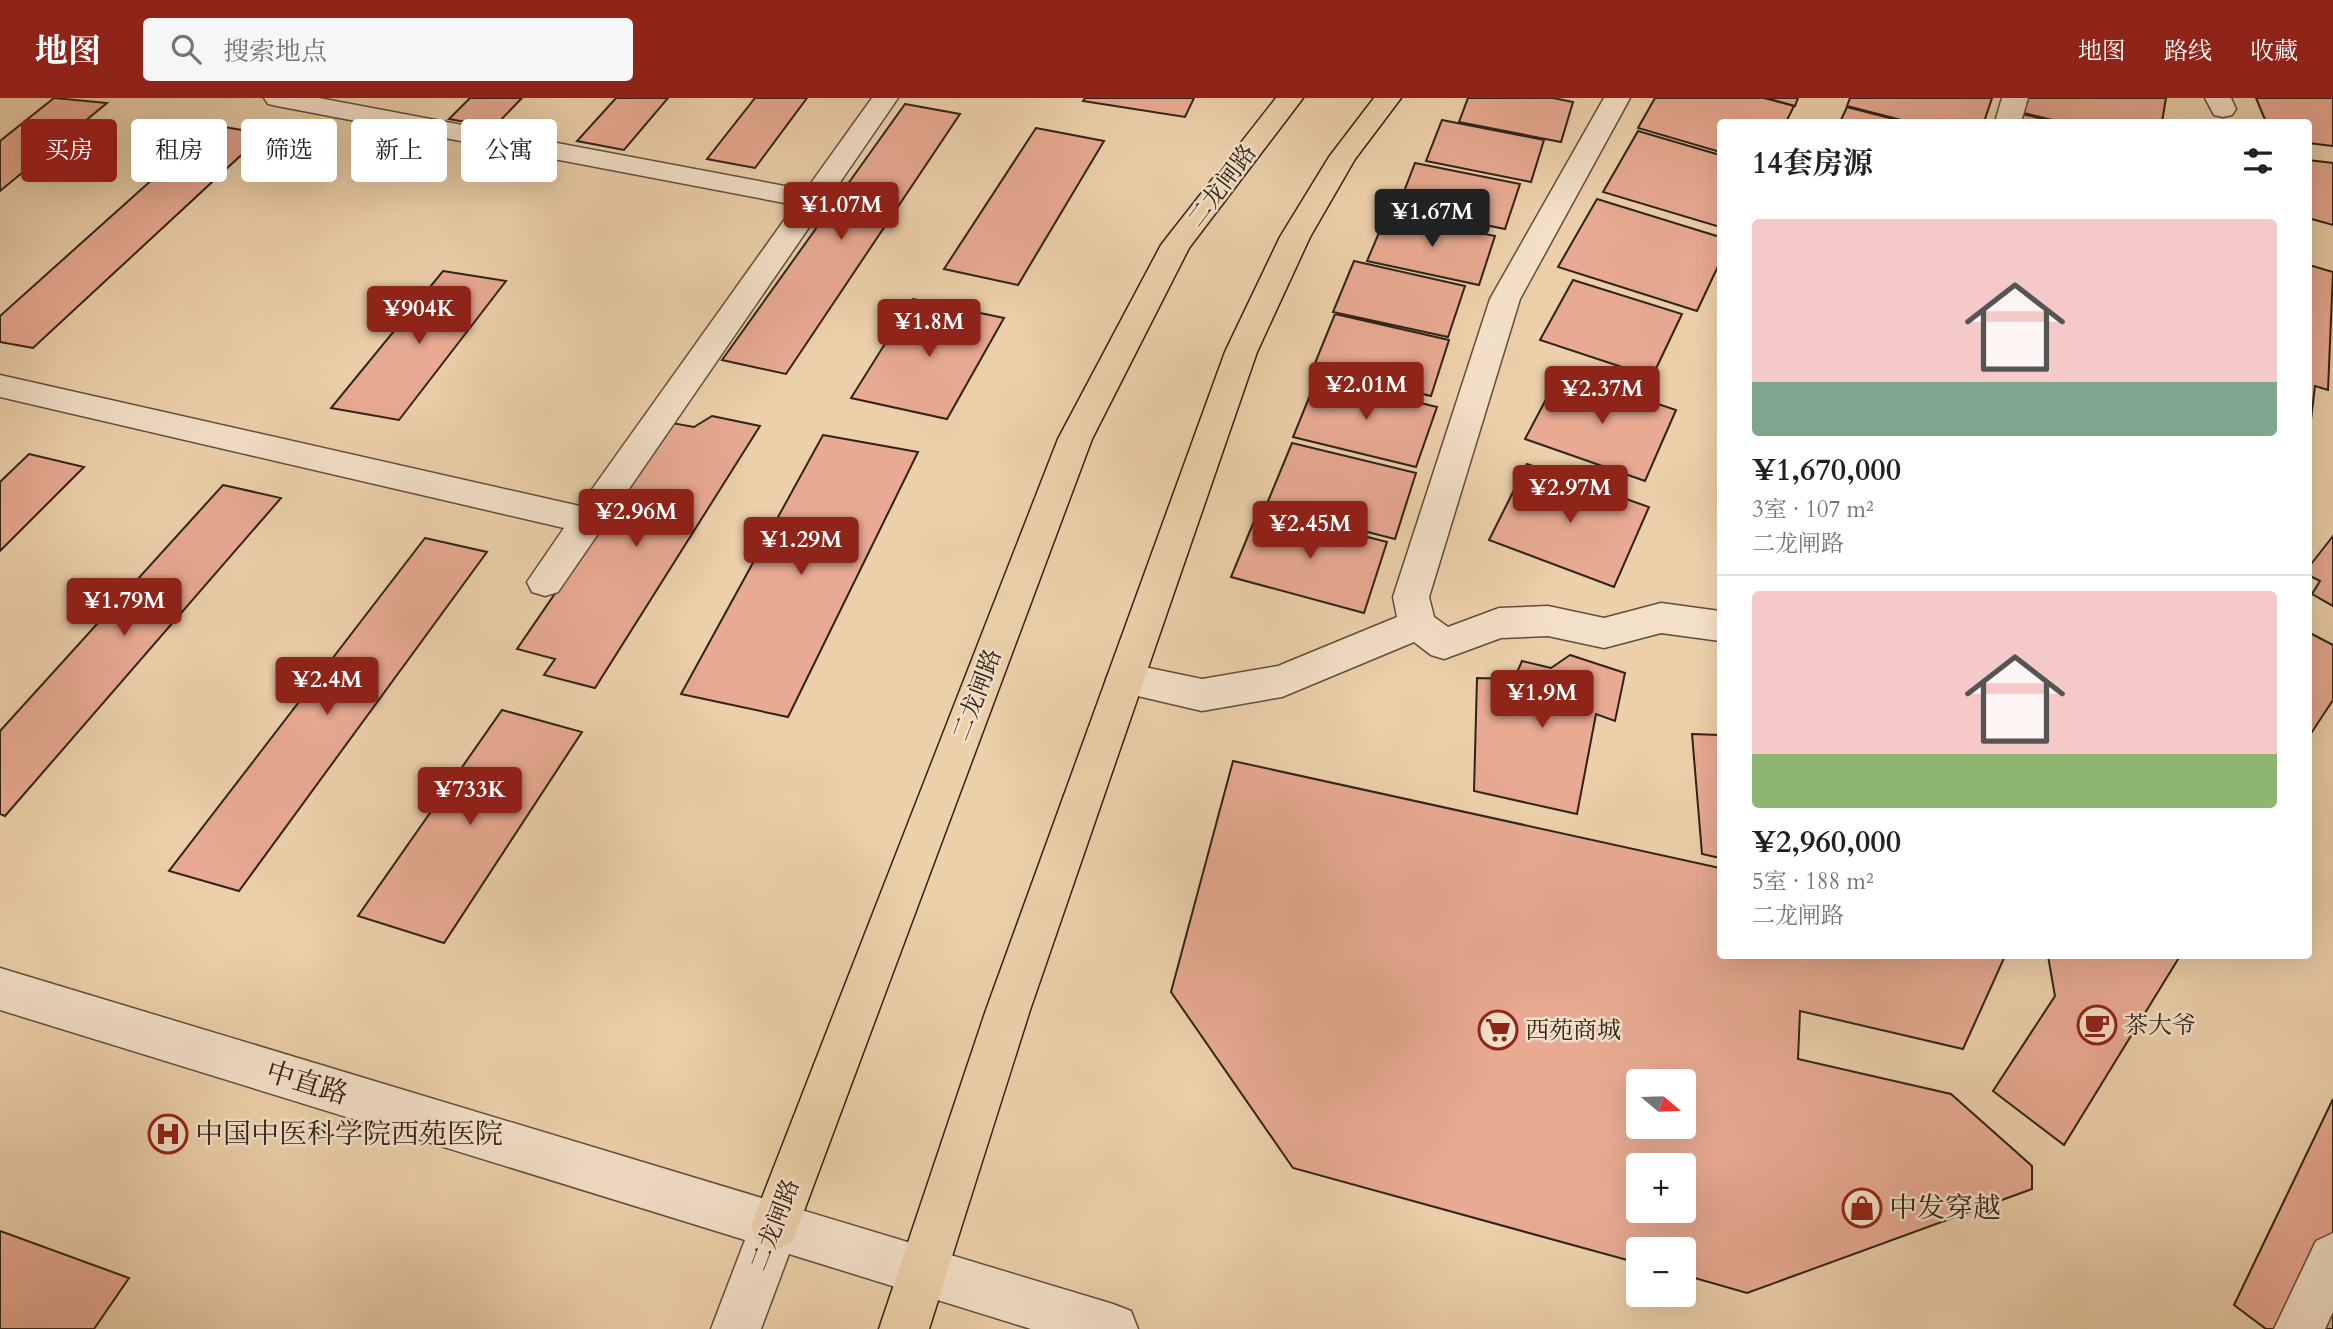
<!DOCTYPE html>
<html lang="zh">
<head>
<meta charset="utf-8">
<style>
  :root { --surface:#fff; --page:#f6f6f6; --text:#202124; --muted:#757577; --line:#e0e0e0; --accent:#8f2418 }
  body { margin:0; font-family:Cardo,"Noto Serif SC",serif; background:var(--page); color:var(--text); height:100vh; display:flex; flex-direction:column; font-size:26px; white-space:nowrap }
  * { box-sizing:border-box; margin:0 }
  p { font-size:23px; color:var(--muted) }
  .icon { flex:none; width:38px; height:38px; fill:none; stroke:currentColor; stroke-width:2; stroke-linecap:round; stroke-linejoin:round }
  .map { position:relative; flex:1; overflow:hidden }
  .side { position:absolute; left:1717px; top:21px; width:595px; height:840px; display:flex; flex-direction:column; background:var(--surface); border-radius:7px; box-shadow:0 7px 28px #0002 }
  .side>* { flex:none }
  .hud { position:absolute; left:21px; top:21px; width:665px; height:63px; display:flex; gap:14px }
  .needle { width:46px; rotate:109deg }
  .tools { position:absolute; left:1626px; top:971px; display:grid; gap:14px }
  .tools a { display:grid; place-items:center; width:70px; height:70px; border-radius:7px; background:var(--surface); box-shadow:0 7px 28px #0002; font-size:35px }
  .price { position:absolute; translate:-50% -60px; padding:0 16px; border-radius:7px; background:var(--accent); color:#fff; font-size:23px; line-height:46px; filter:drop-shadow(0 2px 4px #0008) }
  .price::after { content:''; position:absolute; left:50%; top:42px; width:21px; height:16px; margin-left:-10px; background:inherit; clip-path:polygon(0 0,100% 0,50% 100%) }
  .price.active { background:#222; color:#fff }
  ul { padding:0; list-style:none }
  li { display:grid; align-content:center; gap:14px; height:371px; padding:0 35px }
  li+li { border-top:2px solid var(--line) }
  li span { display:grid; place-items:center; height:217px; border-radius:7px; color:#555 }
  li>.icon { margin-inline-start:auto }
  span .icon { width:126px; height:126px; fill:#fffc; stroke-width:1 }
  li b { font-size:30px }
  h2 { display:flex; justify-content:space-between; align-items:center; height:84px; padding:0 35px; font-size:30px }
  .tag { padding:0 24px; border-radius:7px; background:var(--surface); box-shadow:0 7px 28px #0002; font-size:24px; line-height:63px }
  .tag.active { background:var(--accent); color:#fff }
  header { display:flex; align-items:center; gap:42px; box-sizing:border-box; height:98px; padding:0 35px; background:var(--accent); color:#fff }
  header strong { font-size:33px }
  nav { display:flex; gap:38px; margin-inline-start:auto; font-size:24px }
  .search { width:490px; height:63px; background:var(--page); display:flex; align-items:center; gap:18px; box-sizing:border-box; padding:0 24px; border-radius:7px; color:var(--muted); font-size:26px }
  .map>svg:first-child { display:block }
</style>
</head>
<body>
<header>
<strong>地图</strong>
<div class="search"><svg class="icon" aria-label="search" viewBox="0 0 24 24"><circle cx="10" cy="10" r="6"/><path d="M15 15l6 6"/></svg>搜索地点</div>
<nav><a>地图</a><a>路线</a><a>收藏</a></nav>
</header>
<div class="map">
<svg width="2333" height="1231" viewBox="0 0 2333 1231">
  <rect width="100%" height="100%" fill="#ecd0aa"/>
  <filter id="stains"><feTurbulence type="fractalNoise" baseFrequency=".00286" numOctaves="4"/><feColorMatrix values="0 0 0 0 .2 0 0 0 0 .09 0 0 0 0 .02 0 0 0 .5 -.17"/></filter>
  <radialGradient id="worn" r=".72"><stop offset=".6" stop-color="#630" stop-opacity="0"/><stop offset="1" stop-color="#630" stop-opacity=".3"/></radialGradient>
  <path fill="#e8aa92" stroke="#2f2318" stroke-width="2" fill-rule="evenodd" d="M54 0 107 5 0 93V43Z
    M470 0H522L494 29 449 21Z
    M616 0H668L624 52 577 43Z
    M755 0H807L755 70 707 61Z
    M1085 0H1194L1185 19 1083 3Z
    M1468 0H1553L1573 4 1561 44 1459 24Z
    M1655 0H1764L1794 8 1786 24H1720V54L1638 30Z
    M1766 0H1798L1795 8Z
    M1850 0H1992L1984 24H1909L1847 8Z
    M2024 0H2166L2162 24H2061L2020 14Z
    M2256 0H2333V48L2308 45V24H2266Z
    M905 6 960 16 786 276 722 262Z
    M1847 9 1905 24H1840Z
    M2022 16 2056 24H2020Z
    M1442 22 1544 42 1531 84 1426 63Z
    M213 27 264 36 33 250 0 244V218Z
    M1036 30 1104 43 1018 187 944 171Z
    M1638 33 1720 57V129L1603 94Z
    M2308 62 2333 65V127L2308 120Z
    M1415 65 1520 86 1505 131 1398 109Z
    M1597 101 1720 139V164L1697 213 1558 169Z
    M1387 116 1495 138 1479 187 1367 163Z
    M2308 144 2309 167 2333 174 2328 292 2315 288 2308 347Z
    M1354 163 1465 188 1448 239 1333 214Z
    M443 173 506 183 399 322 331 310Z
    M1573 182 1682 216 1652 279 1540 242Z
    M913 201 1004 220 947 321 851 300Z
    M1335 216 1449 242 1431 298 1313 270Z
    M1561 273 1676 312 1645 383 1525 341Z
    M1317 280 1437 309 1416 369 1293 339Z
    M712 318 760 328 595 590 544 577 555 561 517 551 672 325 694 329Z
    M823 337 918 354 788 619 681 596Z
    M1292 345 1416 375 1395 441 1266 408Z
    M29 356 84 369 0 453V384Z
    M1527 366 1649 409 1614 489 1489 442Z
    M223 387 281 400 5 718 0 716V633Z
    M1259 411 1387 444 1364 515 1231 479Z
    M2333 438V508L2312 496 2320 483 2308 477V470Z
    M425 440 487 454 239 793 169 773Z
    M2308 534 2333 547V602L2308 640Z
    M1570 557 1625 575 1615 623 1596 616 1577 716 1474 693 1477 580 1514 581 1522 563 1551 570Z
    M502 612 582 634 444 845 358 818Z
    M1692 636 1720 637V760L1702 756Z
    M1233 663 1720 770V858H2005L1963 951 1800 913 1798 961 1951 996 2032 1068V1091L1747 1195 1684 1177V1152H1638V1165L1293 1070 1171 894ZM1638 984H1684V1029H1638ZM1638 1068H1684V1113H1638Z
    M2048 858H2180L2064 1047 1993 993 2055 898Z
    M2333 1001V1231H2266L2234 1207Z
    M0 1133 129 1180 94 1231H0Z"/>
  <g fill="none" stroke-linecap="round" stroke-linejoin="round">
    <defs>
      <path id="minor" d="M264 0H319L806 92 872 0H898L558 494 545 498 532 494 527 484 564 430 0 299V277L580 408 795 107 277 8 268 6Z
        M1604 0H1630L1520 201 1429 499 1434 519 1448 529 1499 510 1548 508 1604 520 1661 505 1720 513V543L1661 535 1604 550 1548 538 1501 540 1444 561 1431 557 1414 544 1282 599 1202 613 1112 592 1106 581 1112 570 1125 565 1202 581 1278 568 1397 519 1393 499 1490 201Z
        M2002 0H2028L2021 24H1995Z
        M2205 0H2231L2236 11 2232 17 2223 19 2214 17Z
        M0 870 1113 1206 1131 1213 1138 1231H1031L789 1156 761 1231H711L745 1142 0 912Z
        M2333 1135V1214L2325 1231H2274L2316 1143Z"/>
      <path id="major" d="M1276 0H1303L1189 150 1092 341 792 1145 775 1152 758 1145 751 1128 1058 341 1161 147Z
        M1374 0H1401L1355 61 1310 139 1257 254 1030 912 929 1231H879L986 912 1225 254 1280 139 1329 59Z"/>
    </defs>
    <use href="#minor" stroke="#5e4e3c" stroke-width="3"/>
    <use href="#major" stroke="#2f2318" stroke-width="3"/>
    <use href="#minor" fill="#f3e0c8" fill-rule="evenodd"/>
    <use href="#major" fill="#ecd0aa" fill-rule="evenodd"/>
  </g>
  <defs>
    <symbol id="cafe-ring" viewBox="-11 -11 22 22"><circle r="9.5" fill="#f3e0c8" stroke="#8f2418" stroke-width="1.5"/><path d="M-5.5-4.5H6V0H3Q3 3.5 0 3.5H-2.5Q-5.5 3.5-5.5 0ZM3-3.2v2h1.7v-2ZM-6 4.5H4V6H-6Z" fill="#8f2418"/></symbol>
    <symbol id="supermarket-ring" viewBox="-11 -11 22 22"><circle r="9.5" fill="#f3e0c8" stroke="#8f2418" stroke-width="1.5"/><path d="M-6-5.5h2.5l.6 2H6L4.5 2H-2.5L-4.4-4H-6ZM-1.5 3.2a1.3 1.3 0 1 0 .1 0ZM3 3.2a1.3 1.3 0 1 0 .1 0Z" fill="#8f2418"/></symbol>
    <symbol id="hospital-ring" viewBox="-11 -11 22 22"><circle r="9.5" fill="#f3e0c8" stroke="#8f2418" stroke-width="1.5"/><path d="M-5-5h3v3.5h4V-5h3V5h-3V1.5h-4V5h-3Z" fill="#8f2418"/></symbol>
    <symbol id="shop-ring" viewBox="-11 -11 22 22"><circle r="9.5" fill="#f3e0c8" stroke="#8f2418" stroke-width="1.5"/><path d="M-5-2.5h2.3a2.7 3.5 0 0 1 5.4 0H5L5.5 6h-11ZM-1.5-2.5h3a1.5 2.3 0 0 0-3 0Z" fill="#8f2418"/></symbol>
  </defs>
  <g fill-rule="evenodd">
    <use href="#cafe-ring" x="2075" y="905" width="44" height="44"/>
    <use href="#supermarket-ring" x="1476" y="910" width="44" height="44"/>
    <use href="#hospital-ring" x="146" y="1014" width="44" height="44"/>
    <use href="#shop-ring" x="1840" y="1088" width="44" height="44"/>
  </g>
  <g text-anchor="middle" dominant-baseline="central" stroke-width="5" stroke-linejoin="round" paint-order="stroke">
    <g font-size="24" fill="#2f2318" stroke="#f3e0c8">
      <text transform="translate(1222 88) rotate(-53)">二龙闸路</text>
      <text transform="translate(977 597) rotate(-69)">二龙闸路</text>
      <text transform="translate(775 1127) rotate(-69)">二龙闸路</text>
    </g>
    <g font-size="24" fill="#2f2318" stroke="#f3e0c8" text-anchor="start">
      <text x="2124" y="927">茶大爷</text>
      <text x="1525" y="932">西苑商城</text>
    </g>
    <g font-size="28" fill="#2f2318" stroke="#f3e0c8">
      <text transform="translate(307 985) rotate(17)">中直路</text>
    </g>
    <g font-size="28" fill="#2f2318" stroke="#f3e0c8" text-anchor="start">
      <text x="195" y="1036">中国中医科学院西苑医院</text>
      <text x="1889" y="1110">中发穿越</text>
    </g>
  </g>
  <rect width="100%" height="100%" filter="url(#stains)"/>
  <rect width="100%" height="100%" fill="url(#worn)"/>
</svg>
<div class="tools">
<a><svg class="needle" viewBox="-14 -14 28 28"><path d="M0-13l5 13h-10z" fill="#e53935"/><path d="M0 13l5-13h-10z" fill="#757577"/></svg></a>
<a>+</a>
<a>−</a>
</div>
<b class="price" style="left:841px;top:144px">¥1.07M</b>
<b class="price active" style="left:1432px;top:151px">¥1.67M</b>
<b class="price" style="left:419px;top:248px">¥904K</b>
<b class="price" style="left:929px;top:261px">¥1.8M</b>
<b class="price" style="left:1366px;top:324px">¥2.01M</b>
<b class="price" style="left:1602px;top:328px">¥2.37M</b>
<b class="price" style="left:1570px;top:427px">¥2.97M</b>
<b class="price" style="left:636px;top:451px">¥2.96M</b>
<b class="price" style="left:1310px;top:463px">¥2.45M</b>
<b class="price" style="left:801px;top:479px">¥1.29M</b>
<b class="price" style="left:124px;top:540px">¥1.79M</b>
<b class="price" style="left:327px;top:619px">¥2.4M</b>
<b class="price" style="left:1542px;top:632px">¥1.9M</b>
<b class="price" style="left:470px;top:729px">¥733K</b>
<div class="hud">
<a class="tag active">买房</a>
<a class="tag">租房</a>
<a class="tag">筛选</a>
<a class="tag">新上</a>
<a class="tag">公寓</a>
</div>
<section class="side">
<h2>14套房源<svg class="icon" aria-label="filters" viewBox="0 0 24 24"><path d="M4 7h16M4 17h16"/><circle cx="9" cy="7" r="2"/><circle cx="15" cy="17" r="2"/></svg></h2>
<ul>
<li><span style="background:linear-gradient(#f6c9c9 75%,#7fa58c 0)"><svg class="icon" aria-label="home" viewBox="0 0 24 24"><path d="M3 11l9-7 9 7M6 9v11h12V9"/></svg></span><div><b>¥1,670,000</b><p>3室 · 107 m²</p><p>二龙闸路</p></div></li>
<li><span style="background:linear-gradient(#f6c9c9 75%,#8fb573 0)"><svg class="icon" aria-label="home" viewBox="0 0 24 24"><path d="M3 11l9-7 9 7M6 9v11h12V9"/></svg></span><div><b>¥2,960,000</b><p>5室 · 188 m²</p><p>二龙闸路</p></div></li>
</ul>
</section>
</div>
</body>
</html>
